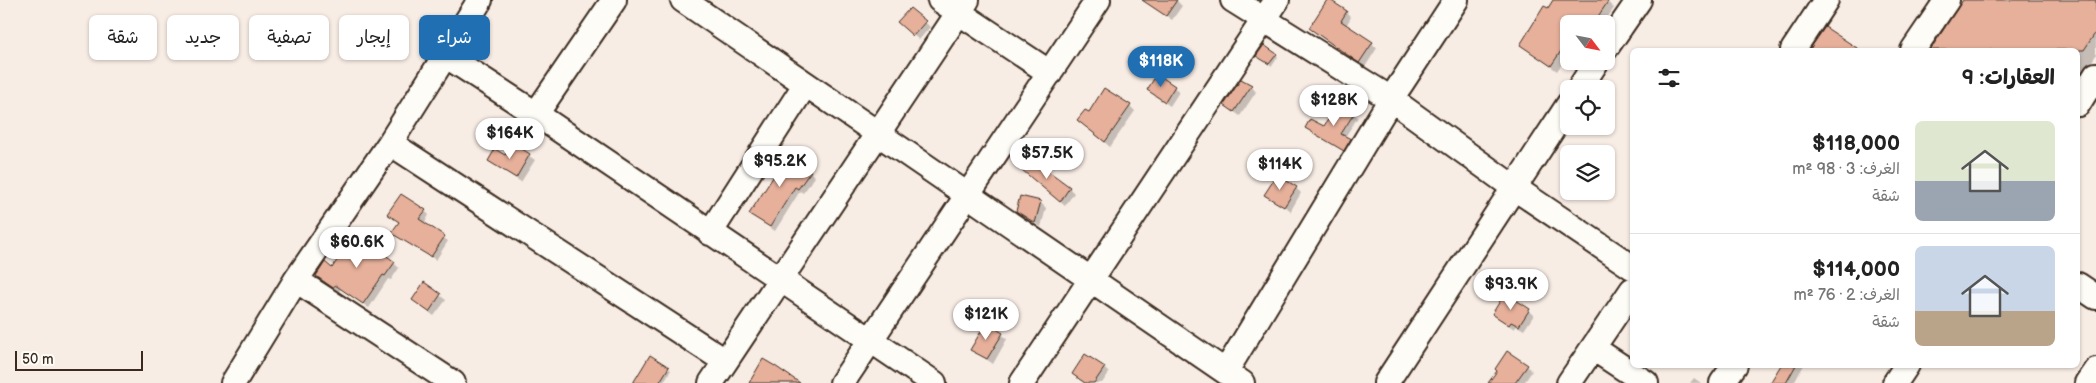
<!DOCTYPE html>
<html lang="ar">
<head>
<meta charset="utf-8">
<style>
  :root { --surface:#fff; --page:#f6f6f6; --text:#222; --muted:#767676; --line:#e0e0e0; --accent:#1f6fb2 }
  body { margin:0; font-family:"Balsamiq Sans","Playpen Sans Arabic",sans-serif; background:var(--page); color:var(--text); direction:rtl; height:100vh; display:flex; flex-direction:column; font-size:19px; white-space:nowrap }
  * { box-sizing:border-box; margin:0 }
  p { font-size:16px; color:var(--muted) }
  .icon { flex:none; width:28px; height:28px; fill:none; stroke:currentColor; stroke-width:2; stroke-linecap:round; stroke-linejoin:round }
  .map { position:relative; flex:1; overflow:hidden; direction:ltr }
  .side { position:absolute; left:1630px; top:48px; width:450px; height:320px; display:flex; flex-direction:column; background:var(--surface); border-radius:8px; box-shadow:0 1px 4px #0004; direction:rtl }
  .side>* { flex:none }
  .top-card { position:absolute; left:15px; top:15px; width:475px; height:45px; direction:rtl; display:flex; gap:10px }
  .needle { width:32px; rotate:122deg }
  .buttons { position:absolute; left:1560px; top:15px; display:grid; gap:10px }
  .buttons a { display:grid; place-items:center; width:55px; height:55px; border-radius:8px; background:var(--surface); box-shadow:0 1px 4px #0004; font-size:25px }
  .scale { position:absolute; left:15px; bottom:12px; width:128px; box-sizing:border-box; padding-left:5px; border:2px solid #3b2a1e; border-top:0; font-size:14px; line-height:18px; white-space:nowrap; color:#3b2a1e; -webkit-text-stroke:4px #fdfcf7; paint-order:stroke }
  .price { position:absolute; translate:-50% -42px; padding:0 11px; border-radius:18px; background:#fff; color:#222; font-size:16px; line-height:32px; filter:drop-shadow(0 1px 2px #0008) }
  .price::after { content:''; position:absolute; left:50%; top:30px; width:15px; height:11px; margin-left:-8px; background:inherit; clip-path:polygon(0 0,100% 0,50% 100%) }
  .price.active { background:var(--accent); color:#fff }
  ul { padding:0; list-style:none }
  li { display:flex; align-items:center; gap:15px; height:125px; padding:0 25px }
  li+li { border-top:1px solid var(--line) }
  li span { display:grid; place-items:center; flex:none; width:140px; height:100px; border-radius:8px; color:#555 }
  li>.icon { margin-inline-start:auto }
  span .icon { width:60px; height:60px; fill:#fffc; stroke-width:1 }
  li b { font-size:21px }
  h2 { display:flex; justify-content:space-between; align-items:center; height:60px; padding:0 25px; font-size:21px }
  .chip { padding:0 18px; border-radius:8px; background:var(--surface); box-shadow:0 1px 4px #0004; font-size:18px; line-height:45px }
  .chip.active { background:var(--accent); color:#fff }
  .map>svg:first-child { display:block }
</style>
</head>
<body>
<div class="map">
<svg width="2096" height="383" viewBox="0 0 2096 383">
  <rect width="100%" height="100%" fill="#f8ede5"/>
  <filter id="ink" filterUnits="userSpaceOnUse"><feTurbulence type="fractalNoise" baseFrequency=".02" numOctaves="2"/><feDisplacementMap in="SourceGraphic" scale="10" xChannelSelector="R" yChannelSelector="G"/><feConvolveMatrix kernelMatrix="1 2 1 2 8 2 1 2 1" color-interpolation-filters="sRGB"/></filter>
  <g filter="url(#ink)">
    <path fill="#0003" d="M1153 0H1176L1182 6 1172 20 1150 4Z
      M1555 0H1605L1614 8 1603 24H1569V54L1557 71 1521 44Z
      M1964 0H2096V55L2078 83V50H1931Z
      M1346 12 1351 17 1346 26 1377 48 1365 67 1316 33Z
      M925 22 930 27 919 40 904 27Z
      M1276 55 1278 57 1272 66 1260 58Z
      M1251 86 1256 92 1240 116 1225 105Z
      M1174 87 1179 92 1170 106 1154 95Z
      M1340 104 1358 117 1345 137 1354 144 1348 154 1307 128H1324Z
      M1130 106 1135 111 1110 147 1079 120 1089 114Z
      M513 145 535 160 521 182 489 161 506 157Z
      M775 160 810 172 815 177 803 193 800 191 775 231 751 214 782 166Z
      M1029 175 1069 188 1074 193 1065 206Z
      M1296 188 1301 193 1290 212V210L1270 197Z
      M1040 202 1046 208 1041 227 1017 211Z
      M425 211 429 215 424 224 448 241 436 260 393 233 400 223 389 214Z
      M394 263 399 268 391 280 388 279 369 308 341 289 338 292 317 276 333 269Z
      M424 284 446 300 434 316 413 300Z
      M1529 310 1534 315 1524 330 1517 326 1514 329 1493 314Z
      M1002 334 1007 339 993 364 972 349Z
      M1782 365H1804L1794 383H1775Z
      M1527 366 1532 371 1524 383H1515Z
      M668 368 671 370 663 383H637Z
      M1104 368 1109 373 1102 383H1084L1073 374Z
      M1694 378 1701 383H1690Z"/>
    <path fill="#e6b09b" stroke="#3b2a1e" d="M1142 0H1177L1166 16Z
      M1327 0H1330L1347 11 1341 21 1373 42 1359 63 1309 28Z
      M1553 0H1609L1593 24H1569V39L1551 66 1520 45 1544 6 1548 8Z
      M1963 0H2096V32L2084 50H1930Z
      M910 8 926 21 913 36 897 22Z
      M1825 27 1860 50H1809Z
      M1264 45 1277 54 1269 64 1256 56Z
      M1157 74 1175 86 1165 102 1147 90Z
      M1241 79 1252 85 1234 112 1224 105Z
      M1104 88 1131 105 1105 142 1077 120 1085 110 1089 112Z
      M1339 102 1355 112 1341 134 1351 139 1344 151 1305 128 1310 119 1324 126Z
      M513 143 530 154 516 178 488 161 495 149 505 155Z
      M781 148 811 171 798 189 795 187 770 227 749 214 781 165 773 160Z
      M1032 159 1070 187 1060 202 1022 170Z
      M1277 175 1297 187 1284 207 1264 195Z
      M401 194 426 210 419 219 445 236 431 257 391 233 399 222 387 214Z
      M1020 196 1041 201 1035 223 1016 211Z
      M355 233 395 262 385 276 383 275 363 304 335 285 333 288 316 276 325 262 332 268Z
      M424 282 441 294 429 312 412 300Z
      M1505 293 1530 309 1519 326 1511 322 1509 325 1492 314Z
      M986 323 1003 333 987 359 970 350Z
      M1507 351 1528 365 1515 383H1488L1497 371 1495 369Z
      M1085 354 1105 367 1094 383H1085L1072 374Z
      M650 355 669 367 659 383H633Z
      M763 359 775 366 800 383H749Z
      M1781 365H1796L1786 383H1770Z"/>
    <g fill="none" stroke-linecap="round" stroke-linejoin="round">
      <defs>
        <path id="minor" d="M683 0 1242 383
          M940 0 1050 73
          M1233 0 1391 99 1513 187 1632 267
          M1606 48 1639 0
          M1793 50 1826 0
          M1913 50 1947 0
          M445 55 536 114 934 383
          M1579 89 1597 61
          M2078 104 2096 75
          M536 114 614 0
          M390 143 725 361
          M710 233 805 85
          M296 280 453 383
          M2078 285 2096 297
          M1593 348 1646 383
          M1226 371 1391 99 1456 0
          M233 383 296 280 390 143 480 0
          M711 383 967 0
          M842 383 1098 0
          M1022 383 1277 0
          M1386 383 1569 104
          M1569 383 1632 290
          M1722 383 1735 365
          M1895 383 1907 365
          M2087 383 2096 370"/>
      </defs>
      <use href="#minor" stroke="#3b2a1e" stroke-width="28"/>
      <use href="#minor" stroke="#fdfcf7" stroke-width="24"/>
    </g>
  </g>
</svg>
<div class="buttons">
<a><svg class="needle" viewBox="-14 -14 28 28"><path d="M0-13l5 13h-10z" fill="#e53935"/><path d="M0 13l5-13h-10z" fill="#767676"/></svg></a>
<a><svg class="icon" aria-label="locate" viewBox="0 0 24 24"><circle cx="12" cy="12" r="6"/><path d="M12 2v4M12 18v4M2 12h4M18 12h4"/></svg></a>
<a><svg class="icon" aria-label="layers" viewBox="0 0 24 24"><path d="M12 4l9 5-9 5-9-5zM3 14l9 5 9-5"/></svg></a>
</div>
<div class="scale">50 m</div>
<b class="price active" style="left:1161px;top:88px">$118K</b>
<b class="price" style="left:1334px;top:127px">$128K</b>
<b class="price" style="left:510px;top:160px">$164K</b>
<b class="price" style="left:1047px;top:180px">$57.5K</b>
<b class="price" style="left:780px;top:188px">$95.2K</b>
<b class="price" style="left:1280px;top:191px">$114K</b>
<b class="price" style="left:357px;top:269px">$60.6K</b>
<b class="price" style="left:1511px;top:311px">$93.9K</b>
<b class="price" style="left:986px;top:341px">$121K</b>
<div class="top-card">
<a class="chip active">شراء</a>
<a class="chip">إيجار</a>
<a class="chip">تصفية</a>
<a class="chip">جديد</a>
<a class="chip">شقة</a>
</div>
<section class="side">
<h2>العقارات: 9<svg class="icon" aria-label="filters" viewBox="0 0 24 24"><path d="M4 7h16M4 17h16"/><circle cx="9" cy="7" r="2"/><circle cx="15" cy="17" r="2"/></svg></h2>
<ul>
<li><span style="background:linear-gradient(#dfe7d0 60%,#9aa5b1 0)"><svg class="icon" aria-label="home" viewBox="0 0 24 24"><path d="M3 11l9-7 9 7M6 9v11h12V9"/></svg></span><div><b>$118,000</b><p>الغرف: 3 · 98 m²</p><p>شقة</p></div></li>
<li><span style="background:linear-gradient(#c9d6e8 65%,#b9a48a 0)"><svg class="icon" aria-label="home" viewBox="0 0 24 24"><path d="M3 11l9-7 9 7M6 9v11h12V9"/></svg></span><div><b>$114,000</b><p>الغرف: 2 · 76 m²</p><p>شقة</p></div></li>
</ul>
</section>
</div>
</body>
</html>
